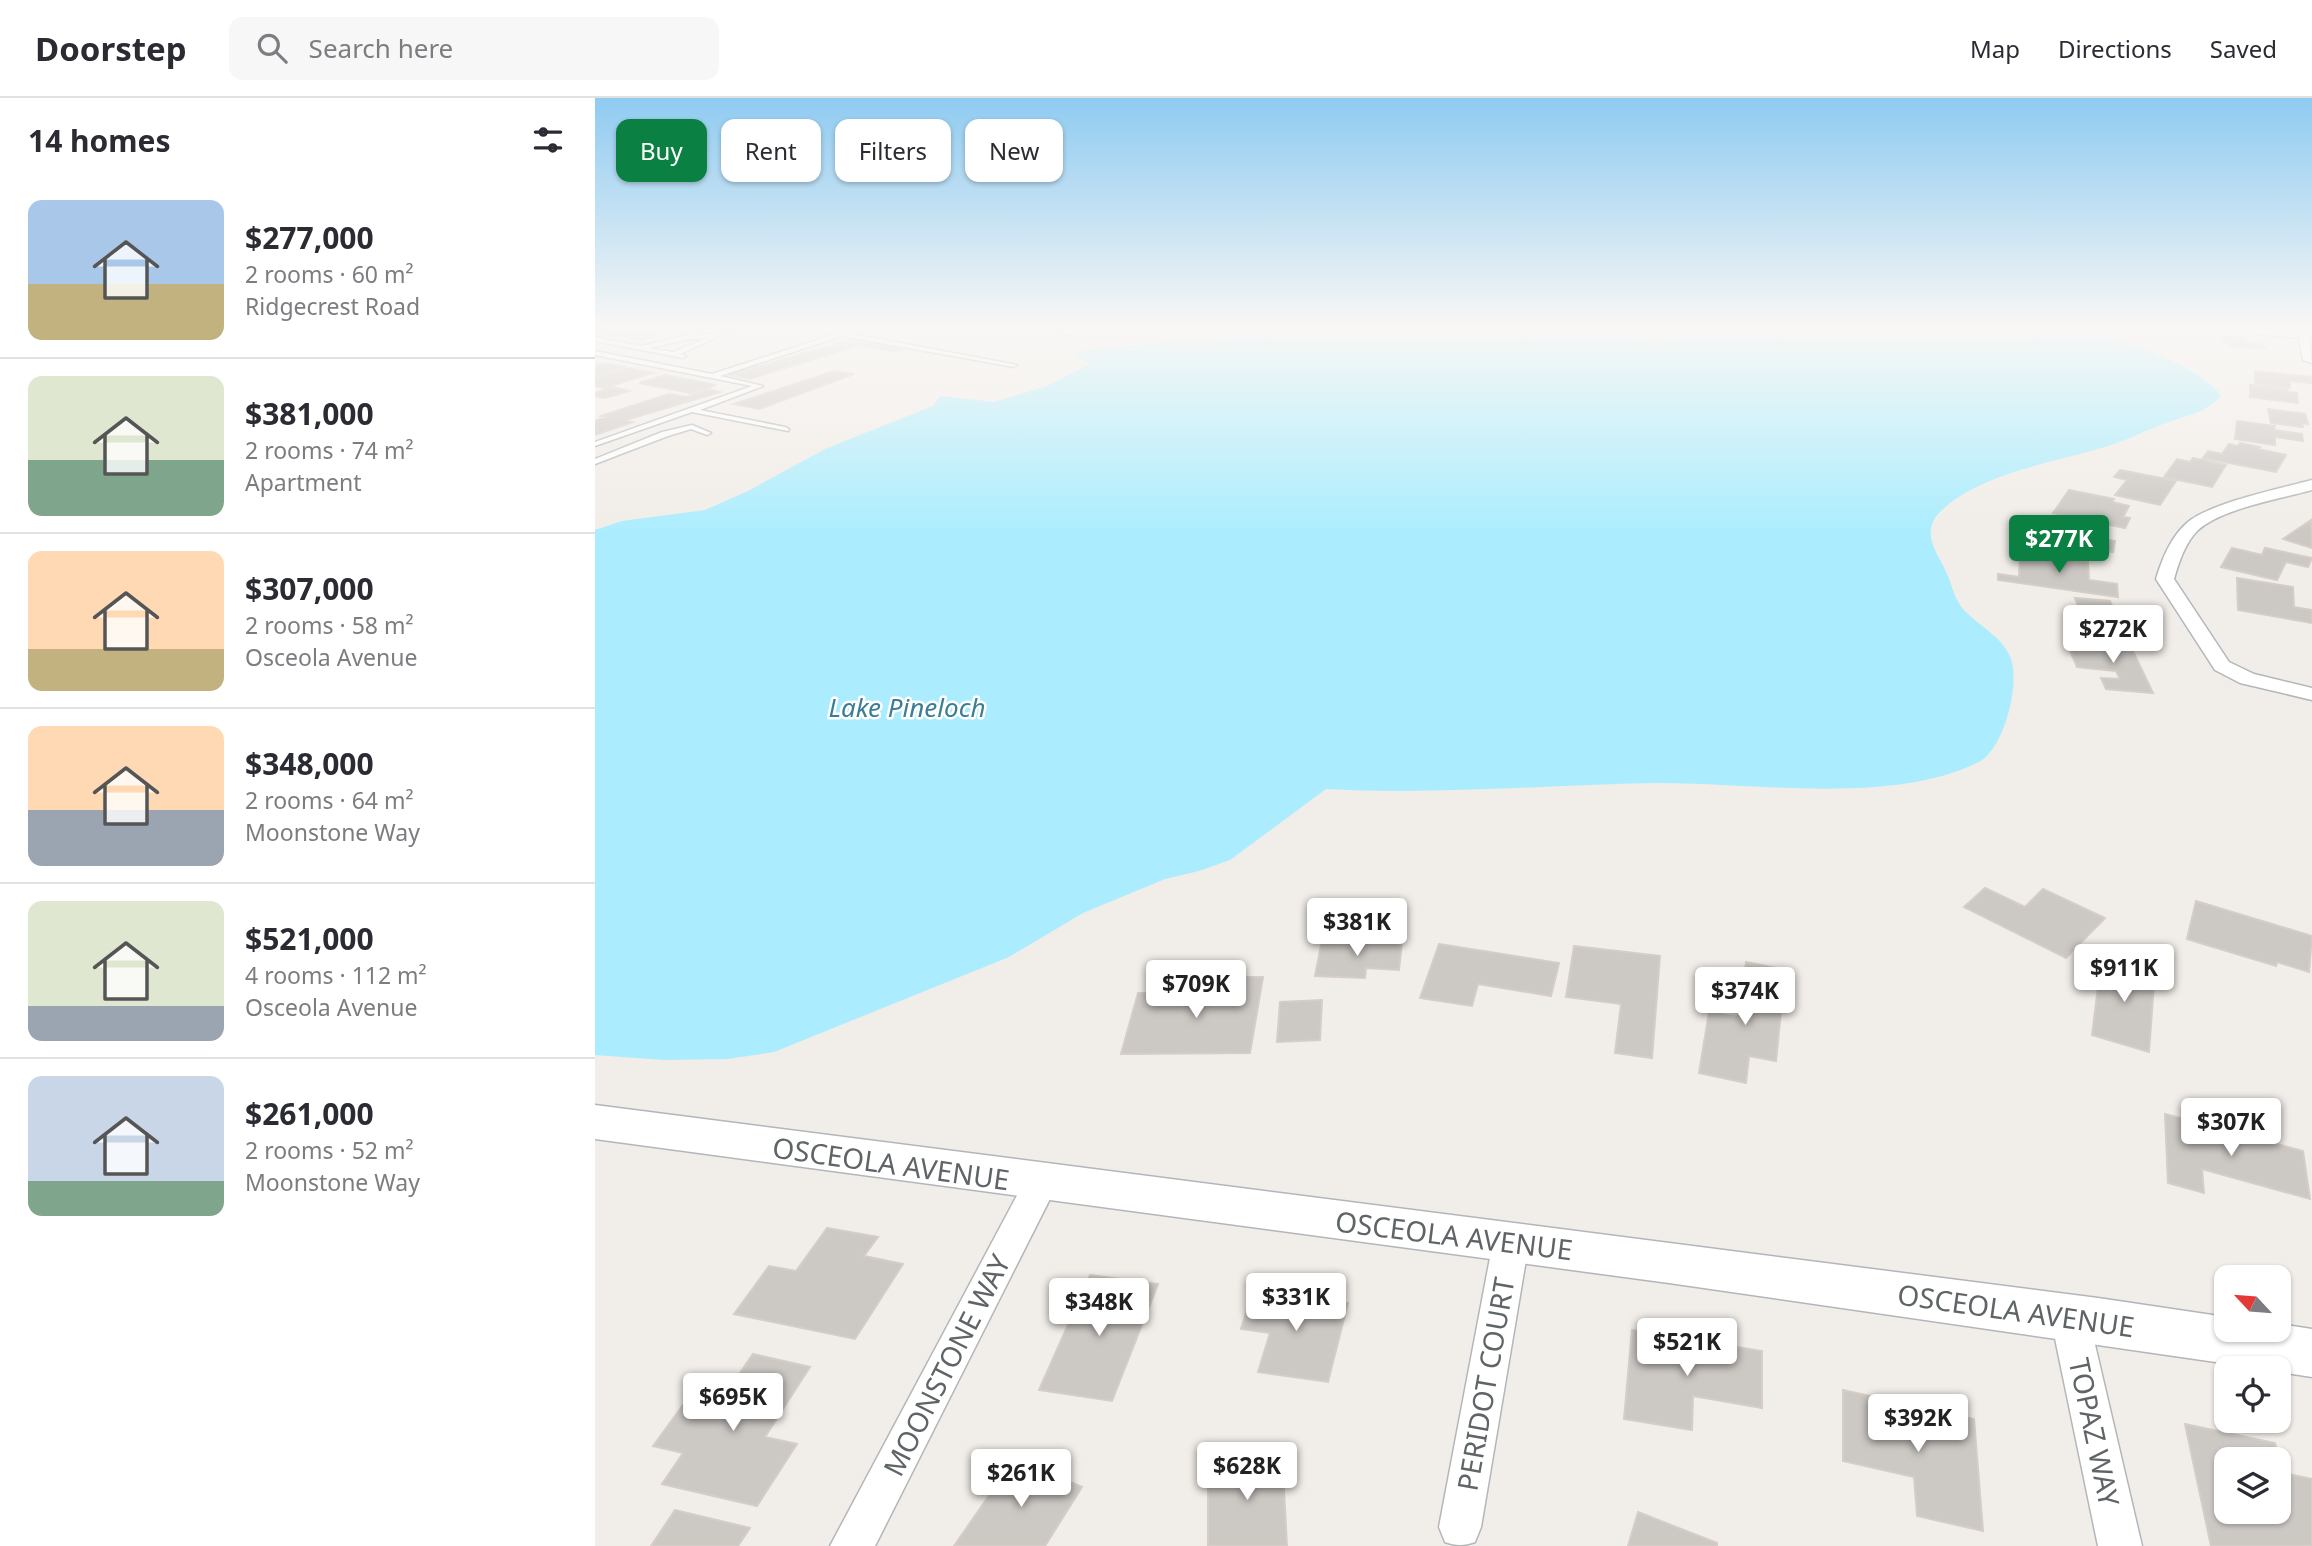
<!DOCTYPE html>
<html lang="en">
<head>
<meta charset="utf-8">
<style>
  :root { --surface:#fff; --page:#f7f7f7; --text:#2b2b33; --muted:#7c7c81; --line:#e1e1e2; --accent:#0b8043 }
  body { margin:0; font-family:"Noto Sans",sans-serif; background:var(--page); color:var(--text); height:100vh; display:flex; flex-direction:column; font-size:26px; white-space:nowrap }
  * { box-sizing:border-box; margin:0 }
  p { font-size:23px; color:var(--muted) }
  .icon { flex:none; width:38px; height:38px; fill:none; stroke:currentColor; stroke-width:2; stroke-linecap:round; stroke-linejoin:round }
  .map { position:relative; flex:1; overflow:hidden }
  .side { display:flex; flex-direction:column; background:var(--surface); width:595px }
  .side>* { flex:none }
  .banner { position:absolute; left:21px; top:21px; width:665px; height:63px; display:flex; gap:14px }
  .needle { width:46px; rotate:296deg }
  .fabs { position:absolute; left:1619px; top:1167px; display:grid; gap:14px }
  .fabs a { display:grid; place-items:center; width:77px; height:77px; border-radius:14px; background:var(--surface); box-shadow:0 2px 5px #0004; font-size:35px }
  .price { position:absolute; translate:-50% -60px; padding:0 16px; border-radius:7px; background:#fff; color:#222; font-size:23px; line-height:46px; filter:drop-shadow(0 2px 4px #0008) }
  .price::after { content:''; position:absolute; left:50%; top:42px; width:21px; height:16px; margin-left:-10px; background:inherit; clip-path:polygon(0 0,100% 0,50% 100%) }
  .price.active { background:var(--accent); color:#fff }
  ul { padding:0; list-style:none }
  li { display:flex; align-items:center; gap:21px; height:175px; padding:0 28px }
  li+li { border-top:2px solid var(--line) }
  li span { display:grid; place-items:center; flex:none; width:196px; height:140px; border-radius:14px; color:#555 }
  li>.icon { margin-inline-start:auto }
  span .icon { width:84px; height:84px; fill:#fffc; stroke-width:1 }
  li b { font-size:30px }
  h2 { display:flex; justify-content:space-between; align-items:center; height:84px; padding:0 28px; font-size:30px }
  .pill { padding:0 24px; border-radius:14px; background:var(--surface); box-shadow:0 2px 5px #0004; font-size:24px; line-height:63px }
  .pill.active { background:var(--accent); color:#fff }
  header { display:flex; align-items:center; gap:42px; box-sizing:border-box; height:98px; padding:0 35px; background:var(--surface); border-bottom:2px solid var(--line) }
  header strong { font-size:33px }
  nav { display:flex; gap:38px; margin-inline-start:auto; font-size:24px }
  .search { width:490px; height:63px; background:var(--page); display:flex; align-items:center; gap:18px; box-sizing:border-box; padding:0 24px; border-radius:14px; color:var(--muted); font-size:26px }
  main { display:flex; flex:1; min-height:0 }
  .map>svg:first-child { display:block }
</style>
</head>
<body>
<header>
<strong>Doorstep</strong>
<div class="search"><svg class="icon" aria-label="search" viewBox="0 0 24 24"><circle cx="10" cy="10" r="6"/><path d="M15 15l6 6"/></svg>Search here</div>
<nav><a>Map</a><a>Directions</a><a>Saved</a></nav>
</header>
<main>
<section class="side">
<h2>14 homes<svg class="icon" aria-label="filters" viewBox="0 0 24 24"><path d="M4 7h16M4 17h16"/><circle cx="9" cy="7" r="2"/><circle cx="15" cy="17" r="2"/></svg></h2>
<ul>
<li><span style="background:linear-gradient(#a9c7e8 60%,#c2b280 0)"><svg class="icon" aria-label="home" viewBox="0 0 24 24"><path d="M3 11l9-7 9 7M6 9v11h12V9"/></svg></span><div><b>$277,000</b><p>2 rooms · 60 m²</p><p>Ridgecrest Road</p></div></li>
<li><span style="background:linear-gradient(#dfe7d0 60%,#7fa58c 0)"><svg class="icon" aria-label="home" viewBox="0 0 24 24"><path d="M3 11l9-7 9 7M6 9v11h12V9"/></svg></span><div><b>$381,000</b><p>2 rooms · 74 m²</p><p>Apartment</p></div></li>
<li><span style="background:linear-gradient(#ffd9b3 70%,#c2b280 0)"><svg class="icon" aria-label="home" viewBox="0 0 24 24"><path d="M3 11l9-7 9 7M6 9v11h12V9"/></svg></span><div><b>$307,000</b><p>2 rooms · 58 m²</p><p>Osceola Avenue</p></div></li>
<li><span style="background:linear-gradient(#ffd9b3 60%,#9aa5b1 0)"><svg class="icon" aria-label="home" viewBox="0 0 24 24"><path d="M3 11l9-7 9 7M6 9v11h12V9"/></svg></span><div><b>$348,000</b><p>2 rooms · 64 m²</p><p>Moonstone Way</p></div></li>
<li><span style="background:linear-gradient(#dfe7d0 75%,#9aa5b1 0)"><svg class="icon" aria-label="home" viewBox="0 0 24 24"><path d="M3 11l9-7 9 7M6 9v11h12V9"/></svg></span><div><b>$521,000</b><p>4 rooms · 112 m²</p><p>Osceola Avenue</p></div></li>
<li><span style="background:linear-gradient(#c9d6e8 75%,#7fa58c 0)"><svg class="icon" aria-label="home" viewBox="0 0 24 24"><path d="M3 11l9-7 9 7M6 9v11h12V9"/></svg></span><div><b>$261,000</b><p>2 rooms · 52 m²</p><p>Moonstone Way</p></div></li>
</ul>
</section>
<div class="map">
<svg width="1717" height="1448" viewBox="0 0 1717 1448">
  <rect width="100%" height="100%" fill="#f1ede8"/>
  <path fill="#abedfe" d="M691 232H1005L1060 240 1074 238 1088 232H1495C1532 243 1602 267 1626 297 1614 314 1590 318 1571 325 1551 332 1533 342 1513 348 1462 364 1383 375 1344 415 1324 437 1345 458 1353 478 1357 489 1361 504 1369 512 1384 528 1409 540 1416 561 1425 587 1409 651 1384 664 1295 708 1157 684 1059 685 950 687 839 697 731 691L635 762 604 773 570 781 488 815 414 859 179 954 133 961 69 962 0 957V432L27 423 110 412 153 393 230 351 338 308 345 298 399 304 452 288 496 265 481 259 490 252Z"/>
  <path fill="#ccc8c4" stroke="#d5cdc6" stroke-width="2" fill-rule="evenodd" d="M0 232H33L64 237 47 242 12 236 0 237Z
    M1623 237 1647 238 1654 245H1664L1671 251 1637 249Z
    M253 242 272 245 155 281 134 277Z
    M280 243 315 248 300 254 265 248Z
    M9 265 31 269 0 279V268Z
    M35 270 58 275 9 290 0 288V280Z
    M239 273 259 276 164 311 139 306Z
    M1660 273 1716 279 1717 285 1695 283V290L1660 286Z
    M70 277 121 287 95 295 44 285Z
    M1655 287 1692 291 1693 294 1702 295 1703 305 1655 299Z
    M18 289 34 293 10 300 0 298V295Z
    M114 291 125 294 31 322 38 324 0 337V323L11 319 6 318 74 296 91 299Z
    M1673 311 1710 316 1713 326 1707 325 1708 329 1676 325Z
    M1642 323 1680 328 1679 332 1707 336 1708 343 1680 339V347L1640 341Z
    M1645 345 1665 349 1663 351 1691 357 1681 374 1608 360 1613 353 1627 356 1634 346 1643 348Z
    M1598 360 1631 367 1617 389 1569 379 1582 361 1595 364Z
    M1525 372 1581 383 1565 407 1520 397 1532 382 1519 379Z
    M1474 392 1519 401 1517 404 1534 408 1528 419 1535 420 1530 430 1458 415Z
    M1437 418 1511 431 1509 441 1520 443 1518 454 1505 452 1503 457 1459 449 1465 433 1434 428Z
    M1716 422 1717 450 1688 441Z
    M1637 450 1667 457 1670 450 1717 460 1713 469 1691 464 1682 482 1626 469Z
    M1425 455 1493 464 1494 482 1522 486 1523 499 1403 482V476L1424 479Z
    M1642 480 1698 489 1699 509 1717 512V525L1643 512Z
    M1480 500 1515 503 1524 524 1538 525 1546 542 1494 537Z
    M1492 543 1535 547 1558 595 1511 591 1506 580 1525 581 1521 573 1482 569 1473 548 1495 550Z
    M1390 790 1430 809 1448 791 1510 820 1471 860 1369 809Z
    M1601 803 1717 838 1714 874 1682 864 1681 868 1592 841Z
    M727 842 807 844 804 872 771 870 770 880 720 878Z
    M844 846 964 865 956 898 883 886 877 908 825 900Z
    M979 848 1065 858 1057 960 1020 955 1026 906 971 899Z
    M1507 857 1560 872 1554 954 1497 937Z
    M1151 864 1186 871 1182 904H1187L1181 963 1154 958 1151 985 1104 975 1114 914 1143 919Z
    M617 879H668L655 955 526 956 543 895H614Z
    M727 902 725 942 682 944 685 904Z
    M1570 1016 1708 1053 1715 1101 1607 1071 1609 1095 1573 1085Z
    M232 1130 283 1139 269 1158 308 1166 260 1241 139 1216 174 1168 201 1173Z
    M495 1177 563 1186 517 1303 444 1292Z
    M658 1192 753 1205 733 1284 663 1274 675 1235 646 1231Z
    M1037 1232 1167 1253V1310L1098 1298 1097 1332 1029 1321Z
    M158 1256 215 1269 170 1339 202 1346 162 1408 67 1386 88 1355 58 1348 106 1282 136 1288Z
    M1248 1292 1379 1321 1388 1433 1322 1418 1319 1379 1248 1363Z
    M1590 1326 1680 1345 1688 1375 1717 1381V1448H1616ZM1631 1362H1684V1414H1631Z
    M687 1353 692 1448H613V1365Z
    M420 1360 487 1389 450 1448H359Z
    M80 1412 155 1430 143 1448H56Z
    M1043 1414 1122 1445V1448H1033Z"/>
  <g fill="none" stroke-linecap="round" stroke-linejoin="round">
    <defs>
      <path id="lane" d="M133 232H141L117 240V242L85 256 91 258 88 260 0 243V239L45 248 94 237 120 236ZM112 240 78 254 54 250 94 241Z
        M247 234 422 267 419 269 247 238 125 278 168 288 105 312 190 329 194 331 193 333 97 314 0 348V344L157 288 0 257V253L117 276Z
        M97 327 116 335 112 337 96 331 73 338 0 366V361L67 334Z"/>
      <path id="street" d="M461 232H479L480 233 474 237Z
        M1655 232H1714L1717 265 1708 262 1704 240 1661 236Z
        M1717 382V392C1685 401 1628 410 1603 432 1590 445 1584 464 1579 481L1634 564 1659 576 1717 590V602L1645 585 1620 572 1561 481C1567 461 1576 438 1593 424 1616 405 1686 390 1717 382Z
        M446 1071 458 1075 463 1085 280 1448H235L434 1075Z
        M916 1129 929 1133 934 1144 886 1429 880 1444C869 1448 861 1448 850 1444L844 1429 898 1144 903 1133Z
        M1475 1204 1488 1209 1494 1221 1547 1448H1503L1456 1221 1462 1209Z"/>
      <path id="secondary" d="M0 1007 1503 1200 1631 1219V1232H1684V1226L1717 1231V1279L1684 1274V1270H1662L1074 1185 0 1041Z"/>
    </defs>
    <use href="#lane" stroke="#b3b7b9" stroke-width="3"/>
    <use href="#street" stroke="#b3b7b9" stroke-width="3"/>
    <use href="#secondary" stroke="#b2b6ba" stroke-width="3"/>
    <use href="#lane" fill="#fff" fill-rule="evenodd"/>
    <use href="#street" fill="#fff" fill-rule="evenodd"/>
    <use href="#secondary" fill="#fff" fill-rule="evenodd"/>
  </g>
  <linearGradient id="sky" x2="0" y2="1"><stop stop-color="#8fcbf1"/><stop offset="0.53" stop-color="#f9f7f5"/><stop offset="1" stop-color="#f9f7f5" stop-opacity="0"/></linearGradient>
  <rect width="1717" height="434" fill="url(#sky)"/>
  <g text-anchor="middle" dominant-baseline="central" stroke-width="5" stroke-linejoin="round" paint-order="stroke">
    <g font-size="26" font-style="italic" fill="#3c7d96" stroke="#fff">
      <text x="312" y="609">Lake Pineloch</text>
    </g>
    <g font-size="28" fill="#5f6567" stroke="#fff">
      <text transform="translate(296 1065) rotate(8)">OSCEOLA AVENUE</text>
      <text transform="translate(859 1137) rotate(7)">OSCEOLA AVENUE</text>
      <text transform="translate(1421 1212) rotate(8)">OSCEOLA AVENUE</text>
      <text transform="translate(351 1267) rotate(-63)">MOONSTONE WAY</text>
      <text transform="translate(890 1286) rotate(-80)">PERIDOT COURT</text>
      <text transform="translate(1500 1334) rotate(78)">TOPAZ WAY</text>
    </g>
  </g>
</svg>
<div class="fabs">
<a><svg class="needle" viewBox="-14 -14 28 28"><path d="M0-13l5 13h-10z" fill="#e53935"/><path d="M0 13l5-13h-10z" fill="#7c7c81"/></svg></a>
<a><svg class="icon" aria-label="locate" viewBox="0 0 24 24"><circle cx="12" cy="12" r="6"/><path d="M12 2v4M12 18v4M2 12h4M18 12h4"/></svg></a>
<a><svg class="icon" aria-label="layers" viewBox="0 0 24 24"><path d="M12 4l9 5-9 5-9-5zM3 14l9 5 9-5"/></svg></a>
</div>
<b class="price active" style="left:1464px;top:477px">$277K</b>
<b class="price" style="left:1518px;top:567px">$272K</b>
<b class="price" style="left:762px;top:860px">$381K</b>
<b class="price" style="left:1529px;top:906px">$911K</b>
<b class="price" style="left:601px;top:922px">$709K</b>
<b class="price" style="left:1150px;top:929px">$374K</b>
<b class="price" style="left:1636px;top:1060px">$307K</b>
<b class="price" style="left:701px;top:1235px">$331K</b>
<b class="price" style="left:504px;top:1240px">$348K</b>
<b class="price" style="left:1092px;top:1280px">$521K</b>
<b class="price" style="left:138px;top:1335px">$695K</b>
<b class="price" style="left:1323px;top:1356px">$392K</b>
<b class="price" style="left:652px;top:1404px">$628K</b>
<b class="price" style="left:426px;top:1411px">$261K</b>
<div class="banner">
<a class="pill active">Buy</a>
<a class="pill">Rent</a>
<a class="pill">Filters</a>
<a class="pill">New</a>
</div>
</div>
</main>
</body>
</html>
